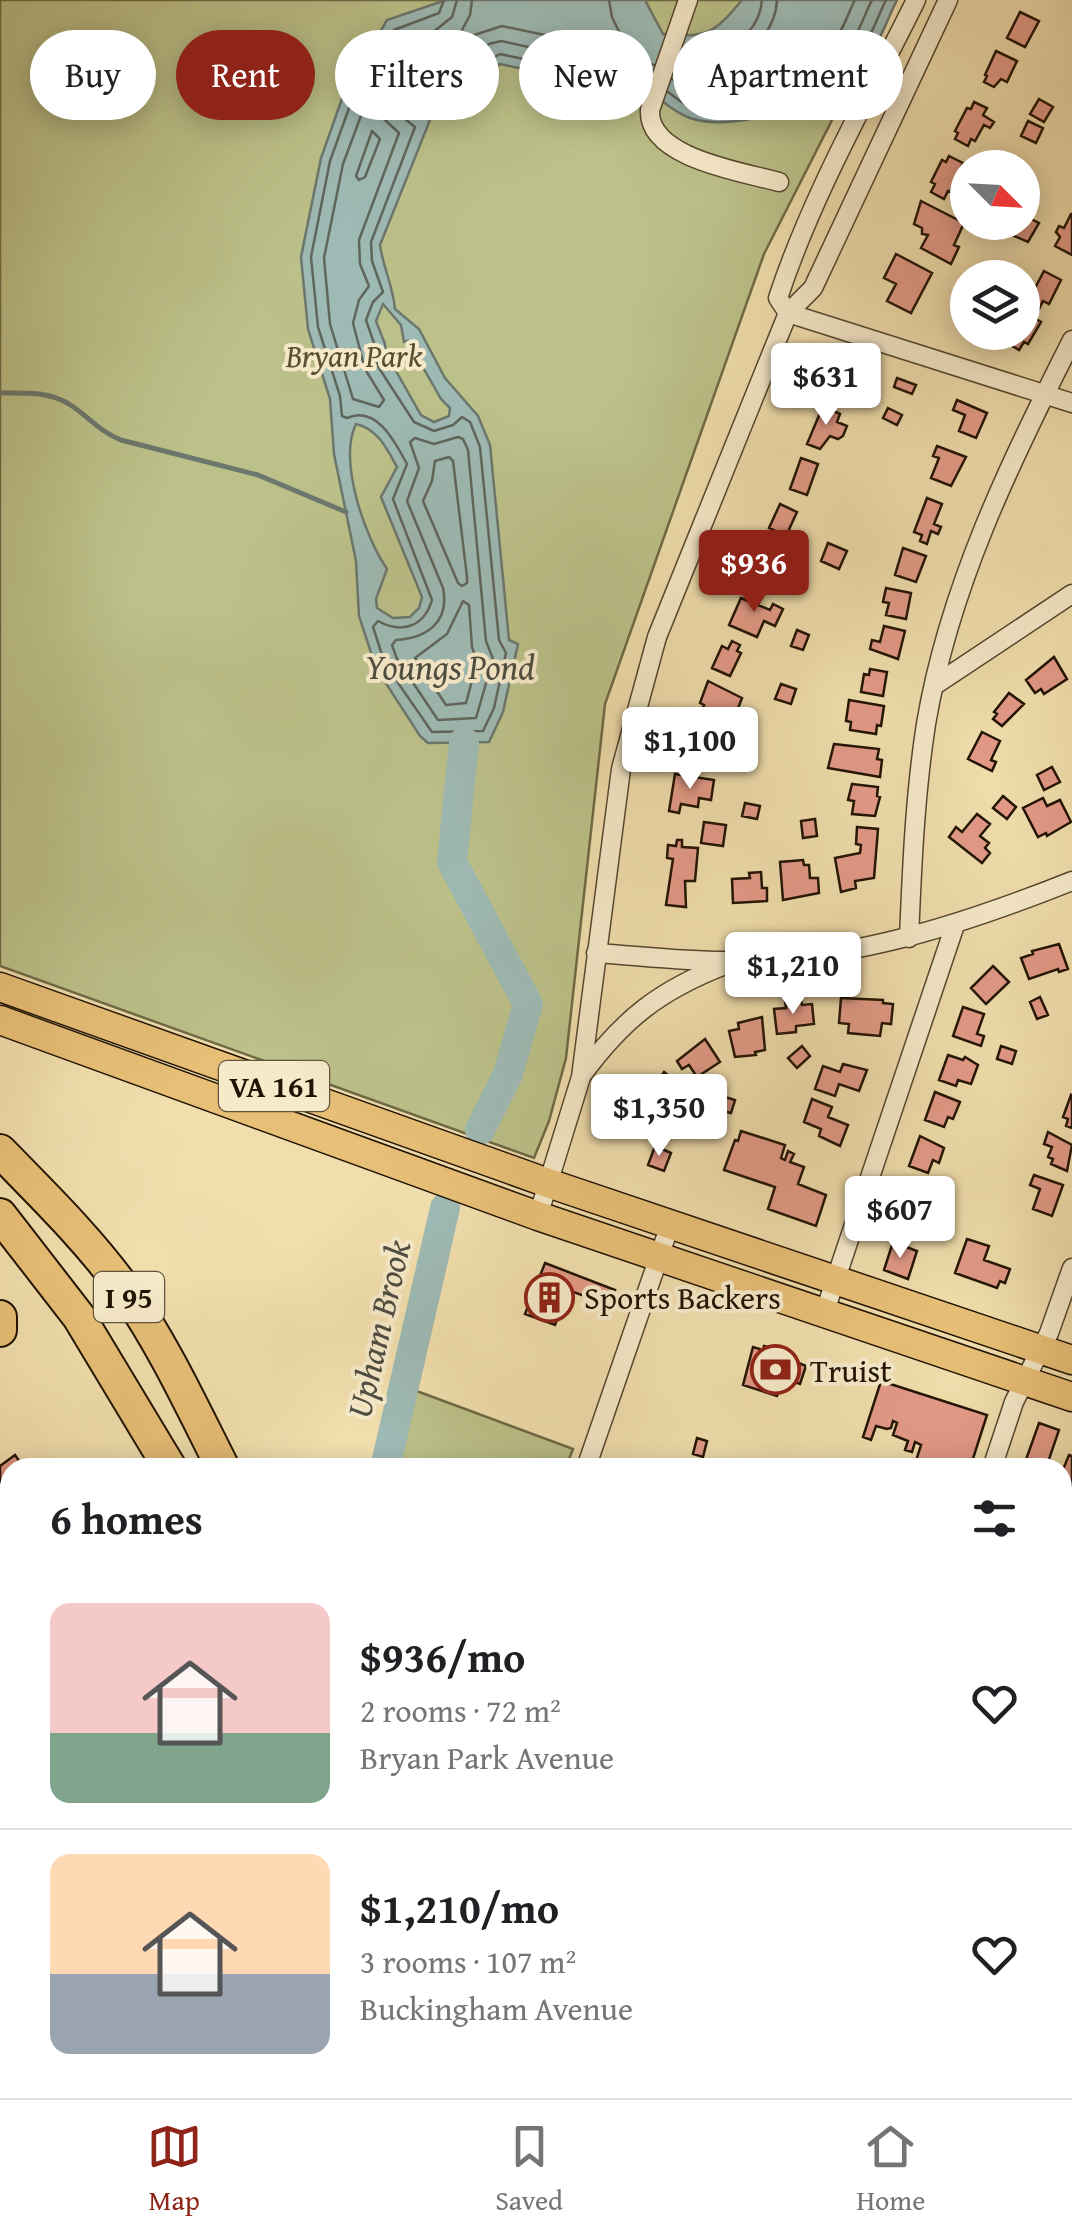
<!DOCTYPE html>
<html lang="en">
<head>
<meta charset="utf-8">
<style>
  :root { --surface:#fff; --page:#f2f2f2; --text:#202124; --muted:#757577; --line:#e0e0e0; --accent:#8f2418 }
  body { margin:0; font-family:"Gentium Book Plus",serif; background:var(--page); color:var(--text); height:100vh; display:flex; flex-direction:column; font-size:38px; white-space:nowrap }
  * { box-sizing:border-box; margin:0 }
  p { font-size:32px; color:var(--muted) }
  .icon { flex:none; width:55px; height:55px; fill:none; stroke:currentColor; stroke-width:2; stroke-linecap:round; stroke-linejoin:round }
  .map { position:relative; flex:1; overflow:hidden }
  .panel { position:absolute; left:0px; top:1458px; width:1072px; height:642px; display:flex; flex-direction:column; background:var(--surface); border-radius:30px 30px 0 0; box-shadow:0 5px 25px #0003 }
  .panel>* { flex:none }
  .banner { position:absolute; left:30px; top:30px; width:1012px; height:90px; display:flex; gap:20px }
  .needle { width:65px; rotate:114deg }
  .tools { position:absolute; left:950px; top:150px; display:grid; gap:20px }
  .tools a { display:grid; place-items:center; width:90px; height:90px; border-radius:50%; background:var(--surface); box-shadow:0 5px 25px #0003; font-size:50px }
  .price { position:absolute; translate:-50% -85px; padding:0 22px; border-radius:10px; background:#fff; color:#222; font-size:32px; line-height:65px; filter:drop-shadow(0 2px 5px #0008) }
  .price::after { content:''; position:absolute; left:50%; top:60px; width:30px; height:22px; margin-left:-15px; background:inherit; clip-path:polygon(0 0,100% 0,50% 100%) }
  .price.on { background:var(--accent); color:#fff }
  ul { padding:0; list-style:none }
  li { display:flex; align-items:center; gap:30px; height:250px; padding:0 50px }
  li+li { border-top:2px solid var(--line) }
  li span { display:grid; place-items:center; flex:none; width:280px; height:200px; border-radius:20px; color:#555 }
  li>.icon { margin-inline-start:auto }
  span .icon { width:120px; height:120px; fill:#fffc; stroke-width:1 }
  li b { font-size:42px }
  h2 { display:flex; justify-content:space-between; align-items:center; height:120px; padding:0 50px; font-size:42px }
  .chip { padding:0 35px; border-radius:45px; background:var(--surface); box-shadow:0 5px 25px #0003; font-size:35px; line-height:90px }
  .chip.on { background:var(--accent); color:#fff }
  .menu { display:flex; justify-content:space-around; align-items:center; height:140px; border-top:2px solid var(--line); background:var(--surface); font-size:28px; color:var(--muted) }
  .menu a { display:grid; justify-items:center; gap:5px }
  .menu .on { color:var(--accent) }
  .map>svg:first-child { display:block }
</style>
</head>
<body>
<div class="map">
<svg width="1072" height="2098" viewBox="0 0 1072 2098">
  <rect width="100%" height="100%" fill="#f1dead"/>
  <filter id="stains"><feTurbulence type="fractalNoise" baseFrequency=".002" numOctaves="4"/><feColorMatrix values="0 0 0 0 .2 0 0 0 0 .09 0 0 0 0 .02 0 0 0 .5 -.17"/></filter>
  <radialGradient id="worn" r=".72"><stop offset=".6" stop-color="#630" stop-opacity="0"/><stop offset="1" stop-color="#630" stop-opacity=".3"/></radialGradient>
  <path fill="#bcc189" stroke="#6e6a46" stroke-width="2.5" d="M0 0H893L764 254 605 704 566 1058 549 1121 534 1158 0 966Z
    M414 1390 573 1449 566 1467H397Z"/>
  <path fill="#9ebab4" stroke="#6c776d" stroke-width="2.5" fill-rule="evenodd" d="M446 0H645L663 34C707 38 714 34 742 0H897C887 20 879 44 866 62 837 101 736 134 690 118 671 111 656 95 640 83L604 86 500 64C481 77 458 99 435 86L434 78 440 62 425 58 407 68 387 91 408 110 430 120 380 245C383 267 393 286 395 309L419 329 445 378 478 416 490 445 509 640 518 644 503 712 489 742 428 743 420 736 376 668 359 616 356 561 334 454 330 399 308 329 301 257 321 158 344 93 387 20ZM383 304 401 325 404 342 408 341 441 399 450 408 449 416 434 422 421 415 393 366 386 362 385 344 376 321ZM356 424C378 429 387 449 397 467L381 497 422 597 419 608 410 617 393 618 377 608 376 599 387 569C365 537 338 461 356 424Z"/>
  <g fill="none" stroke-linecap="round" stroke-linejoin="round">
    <path stroke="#60665c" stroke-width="2.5" d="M444 0 439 13 394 30 353 97 330 161 311 257 318 327 340 396 342 416 347 418C377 405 395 442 407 464L393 499 432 600C424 627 402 634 378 621L373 627 385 664 432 732 483 731 494 708 506 653 499 640 480 447 470 422 462 417 453 425 434 431 414 422 377 365 375 346 366 320 373 302 383 292 372 261 371 242 415 127 380 99 378 87 401 61 425 48 447 56 448 77 452 81 500 54 604 76 639 73 649 78
      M457 0 452 17 432 33 454 45 464 59 489 44 501 41 605 64 640 61 654 65
      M472 0 470 15 462 30 468 37 502 26 607 48 621 47 624 42 612 17 609 0
      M777 0C775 40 738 62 706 73L705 81C746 89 802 71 832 42 843 32 848 13 855 0
      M680 58C714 62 759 39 762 0
      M672 79C681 86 688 94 699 97 740 107 819 81 846 50 858 37 864 15 872 0
      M668 92C677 98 683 105 694 108 737 122 831 92 858 56 870 40 877 18 886 0
      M365 105 370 106 399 133 359 240 360 264 369 286 359 300 353 323 365 369 384 400 379 407 353 399 330 324 324 258 343 164Z
      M372 131 380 139 365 177 359 180 356 176Z
      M458 437 463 439 468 450 486 641 493 659 476 718 438 720 397 659 392 645 396 640C426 638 450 623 443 588L407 501 419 468 410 442 415 438 434 444Z
      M449 457 453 461 467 577V583L462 586 458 583 423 501 432 481 435 461Z
      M463 601 469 605 472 647 477 662 466 703 446 705 415 658 447 634Z"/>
    <path stroke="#6c776d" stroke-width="5" d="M0 393C25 393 47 391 69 404 88 416 100 432 121 440L258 475 346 512"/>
    <path stroke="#9ebab4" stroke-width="30" d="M464 742 452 862 528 1004 508 1074 480 1130
      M385 1468 445 1208
      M548 2098V2090"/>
  </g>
  <path fill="#e39a88" stroke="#211303" stroke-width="2.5" d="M1020 12 1039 21 1025 47 1007 38Z
    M996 51 1017 61 1007 82 1001 79 994 87 984 82 987 76 985 75Z
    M1039 99 1053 107 1044 122 1030 114Z
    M974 102 987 108 983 115 994 122 990 128 984 125 975 141 971 139 968 146 955 139 958 133 955 131 967 108 971 109Z
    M1028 121 1043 128 1036 143 1021 136Z
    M949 156 963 163 950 192 948 191 944 199 931 192 935 184 931 182 942 160 946 162Z
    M921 201 964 223 954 245 959 247 951 264 921 248 928 235 922 234V228L914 224Z
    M1071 214H1072V255L1055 246 1060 237 1056 232 1059 226 1064 228Z
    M1023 215 1039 223 1028 242 1012 235 1018 222H1022Z
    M896 254 932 273 911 313 887 301 896 284 884 278Z
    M1044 271 1061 280 1049 304 1043 301 1039 309 1029 304 1033 296 1025 293 1029 285 1035 288Z
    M1024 312 1041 322 1028 344 1024 342 1019 350 1005 342 1010 332H1022Z
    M842 362 862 371 848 402 828 393Z
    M897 378 916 385 912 394 894 387Z
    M957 400 987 413 976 438 959 431 965 415 953 410Z
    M823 406 840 414 837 422 847 426 843 436 838 439 830 436 820 449 807 444Z
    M888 408 902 415 897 425 883 418Z
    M937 446 966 457 951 486 931 478 939 458 933 456Z
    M801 458 818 464 807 495 790 489Z
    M927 498 942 504 934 524 941 527 938 534 931 531 927 544 920 541 922 535 914 532Z
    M780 504 797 512 786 536 769 528Z
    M828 543 847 551 839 569 821 561Z
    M767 544 781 551 775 563 785 568 779 580 771 577 767 587 752 581 755 575 750 573 760 551 763 552Z
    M903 548 926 556 916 582 895 575Z
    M886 588 911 593 906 619 886 615 889 603 883 602Z
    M752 592 762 596 758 605 770 610 773 604 783 609 775 626 764 621 757 637 729 625 741 598 748 601Z
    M884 626 905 631 898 659 870 649 872 640 880 642Z
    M797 630 809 635 803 650 791 646Z
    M732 641 740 645 737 651 741 653 730 676 712 668 722 646 728 649Z
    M1054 657 1067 679 1044 694 1041 689 1035 693 1026 680Z
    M870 669 887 672 883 696 861 692 864 674 869 675Z
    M708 681 742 698 735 716 725 712 720 724 700 716 704 705 700 703Z
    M781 684 796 689 791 704 775 699Z
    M1009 693 1024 704 1002 726 993 719 997 714 994 712Z
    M849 700 884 706 881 726 877 725 876 734 850 730 851 722 846 721Z
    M687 725 705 729V751L714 753 711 767 680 762Z
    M982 732 1000 741 991 760 996 762 992 771 968 759Z
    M834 744 879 749 877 759 882 760 880 777 828 768Z
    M1052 767 1060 782 1044 790 1037 775Z
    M675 774 714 780 711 800 699 798 698 807 681 804 679 813 669 811Z
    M852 784 878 787 877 796 880 797 875 816 852 814 854 801 848 800Z
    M1003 796 1016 807 1007 819 993 808Z
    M1043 798 1047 806 1060 800 1071 822 1047 836 1046 833 1038 837 1023 808Z
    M745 803 760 806 757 819 742 816Z
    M977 814 990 824 980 836 989 843 985 848 990 853 982 863 949 837 956 827 962 832Z
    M815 819 817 836 803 838 801 821Z
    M704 822 726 825 723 846 701 843Z
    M857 827 878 829 874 878 855 881 856 888 841 892 835 858 860 853 861 845 856 844Z
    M677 840H682V847L698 848 695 881H685L686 907 666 905 673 859 667 858 668 845 676 846Z
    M803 860 804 865H809L810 878H818L819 893 783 900 780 862Z
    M761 872 762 888H767V901L733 903 732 879 750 878 749 873Z
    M1059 944 1068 969 1059 972 1058 969 1029 979 1021 958 1033 954 1032 951Z
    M993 966 1009 982 986 1004 971 988Z
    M1040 997 1048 1015 1037 1019 1030 1002Z
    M841 998 883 1000V1003L893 1004 891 1024 882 1023 880 1036 848 1033 849 1024 839 1023Z
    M801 1000 802 1005 812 1004 814 1024 796 1026V1032L777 1034 774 1009 786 1008 785 1001Z
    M963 1007 984 1014 977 1034 984 1036 981 1046 953 1036Z
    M762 1017 765 1050 755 1052 756 1055 735 1057 729 1031 739 1029 738 1023Z
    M705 1039 720 1062 697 1077 689 1065 682 1069 677 1061Z
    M802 1046 810 1056 797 1068 788 1058Z
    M1001 1046 1016 1051 1012 1064 997 1059Z
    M948 1055 963 1060 965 1057 978 1065 971 1084 958 1080 956 1086 939 1080Z
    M843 1064 867 1070 859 1091 839 1084 835 1096 815 1089 823 1066 840 1072Z
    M664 1072 697 1099 675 1122 657 1108 650 1116 640 1109Z
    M935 1092 960 1102 953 1119 948 1117 944 1127 925 1120Z
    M719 1095 735 1100 731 1113 715 1109Z
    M1071 1095 1072 1096V1128L1066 1126 1068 1119 1063 1117Z
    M812 1099 832 1107 828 1117 848 1125 840 1146 819 1136 821 1129 804 1122Z
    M741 1131 785 1145 781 1158 785 1160 788 1151 794 1154 790 1162 804 1167 798 1184 826 1195 816 1226 768 1209 775 1187 724 1170 735 1140 738 1141Z
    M1048 1132 1072 1145 1067 1171 1051 1164 1053 1159 1048 1157 1052 1147 1044 1144Z
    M920 1136 944 1148 939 1163 933 1160 928 1173 909 1166Z
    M655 1146 671 1153 664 1171 648 1165Z
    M1034 1175 1063 1185 1052 1216 1033 1209 1040 1189 1030 1185Z
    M967 1239 989 1246 984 1260 1010 1269 1005 1283 1000 1281 997 1288 955 1273Z
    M893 1242 917 1251 908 1279 884 1270Z
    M545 1263 615 1290 609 1305 568 1290 555 1325 525 1314Z
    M764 1346 784 1352 782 1356 806 1366 800 1384 785 1379 777 1396 743 1385 753 1347 763 1350Z
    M881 1381 987 1415 970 1468H937L916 1461 921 1445 915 1442 912 1452 905 1450 908 1441 893 1435 897 1423 893 1421 891 1428 887 1429 876 1426 871 1440 863 1437Z
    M1039 1423 1059 1430 1046 1468H1023Z
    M697 1438 707 1441 703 1457 693 1454Z
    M15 1455 24 1468H10V1491L0 1481V1466Z
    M1069 1455 1072 1456V1525L1062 1521V1472Z
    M10 1554V1590L3 1596 0 1592V1563Z
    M6 1702 7 1707 10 1706V1763L2 1765 0 1703Z
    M1062 1910 1072 1913 1069 1953 1062 1951Z
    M1065 2026 1072 2029 1071 2054 1062 2051Z
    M0 2087 32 2098H0Z"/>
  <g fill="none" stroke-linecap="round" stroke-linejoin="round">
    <defs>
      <path id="street" d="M688 0 650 110C647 158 743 172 779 182
        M788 313 778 298C812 195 868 97 916 0
        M788 313 1072 403
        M935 685 1072 594
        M909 938C912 866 915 795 926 724 949 587 1010 463 1072 340
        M596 953C642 956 688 962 733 961 851 961 964 924 1072 881
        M582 1075C623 1019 660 990 725 965
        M538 1216 581 1077 621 769 657 637 788 313 813 288 948 0
        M824 1314 955 925
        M586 1468 670 1225
        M992 1468 1014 1402 1049 1333 1072 1268
        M1062 1694 1072 1698
        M1062 1994 1072 1997
        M776 2098 779 2090"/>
      <path id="primary" d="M0 987 548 1183 1072 1360
        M0 1020 538 1216 1072 1397"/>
      <path id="highway" d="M0 1151C43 1195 89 1240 125 1290 164 1346 192 1407 223 1468
        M0 1215 79 1317 170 1468
        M0 1317V1330
        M347 2090V2098
        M386 2090V2098"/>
    </defs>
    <use href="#street" stroke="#55462e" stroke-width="21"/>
    <use href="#primary" stroke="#211303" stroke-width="31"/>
    <use href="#highway" stroke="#211303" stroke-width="36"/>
    <use href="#street" stroke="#f6eaca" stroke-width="18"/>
    <use href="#primary" stroke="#e8bf76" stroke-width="28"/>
    <use href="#highway" stroke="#e8bf76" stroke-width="32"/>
  </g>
  <defs>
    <symbol id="building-ring" viewBox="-11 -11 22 22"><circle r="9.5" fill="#f6eaca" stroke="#8f2418" stroke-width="1.5"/><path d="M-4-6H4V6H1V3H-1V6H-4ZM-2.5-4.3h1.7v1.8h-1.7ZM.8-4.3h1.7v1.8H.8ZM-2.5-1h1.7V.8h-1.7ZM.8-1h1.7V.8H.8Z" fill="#8f2418"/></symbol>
    <symbol id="bank-ring" viewBox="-11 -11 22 22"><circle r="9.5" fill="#f6eaca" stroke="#8f2418" stroke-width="1.5"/><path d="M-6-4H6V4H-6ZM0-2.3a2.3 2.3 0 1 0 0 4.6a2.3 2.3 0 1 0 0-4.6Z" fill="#8f2418"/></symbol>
  </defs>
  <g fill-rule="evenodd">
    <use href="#building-ring" x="522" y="1270" width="55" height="55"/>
    <use href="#bank-ring" x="748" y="1342" width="55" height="55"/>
  </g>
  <g text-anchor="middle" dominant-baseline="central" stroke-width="8" stroke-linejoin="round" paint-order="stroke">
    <g fill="#f6eaca" stroke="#61543f" stroke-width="2.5">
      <rect x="219" y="1061" width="110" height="50" rx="8"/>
      <rect x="94" y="1272" width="70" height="50" rx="8"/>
    </g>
    <g font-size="30" font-weight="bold" fill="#211303">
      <text x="274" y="1086">VA 161</text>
      <text x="129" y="1297">I 95</text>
    </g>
    <g font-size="32" font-style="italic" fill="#575032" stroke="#f6eaca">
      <text x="354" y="355">Bryan Park</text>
    </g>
    <g font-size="32" fill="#211303" stroke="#f6eaca" text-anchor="start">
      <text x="584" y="1297">Sports Backers</text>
      <text x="810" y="1370">Truist</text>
    </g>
    <g font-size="35" font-style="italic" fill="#4d4d41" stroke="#f6eaca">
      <text x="450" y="666">Youngs Pond</text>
      <text transform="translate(378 1329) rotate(-77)">Upham Brook</text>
    </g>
  </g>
  <rect width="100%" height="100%" filter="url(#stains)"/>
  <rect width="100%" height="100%" fill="url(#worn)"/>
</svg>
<div class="tools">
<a><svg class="needle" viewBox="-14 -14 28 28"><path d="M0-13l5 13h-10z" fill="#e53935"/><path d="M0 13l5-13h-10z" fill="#757577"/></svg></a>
<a><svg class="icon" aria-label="layers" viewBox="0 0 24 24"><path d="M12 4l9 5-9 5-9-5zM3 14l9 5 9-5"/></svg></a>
</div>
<b class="price" style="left:826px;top:428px">$631</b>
<b class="price on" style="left:754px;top:615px">$936</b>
<b class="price" style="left:690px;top:792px">$1,100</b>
<b class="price" style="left:793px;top:1017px">$1,210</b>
<b class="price" style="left:659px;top:1159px">$1,350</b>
<b class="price" style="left:900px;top:1261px">$607</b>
<div class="banner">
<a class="chip">Buy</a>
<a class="chip on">Rent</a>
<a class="chip">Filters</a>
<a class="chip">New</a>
<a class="chip">Apartment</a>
</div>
<section class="panel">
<h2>6 homes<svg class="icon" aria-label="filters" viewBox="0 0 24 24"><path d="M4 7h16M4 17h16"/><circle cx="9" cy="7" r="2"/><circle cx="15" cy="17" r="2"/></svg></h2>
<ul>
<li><span style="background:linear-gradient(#f6c9c9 65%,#7fa58c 0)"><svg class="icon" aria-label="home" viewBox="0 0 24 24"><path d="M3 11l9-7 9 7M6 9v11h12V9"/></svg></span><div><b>$936/mo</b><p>2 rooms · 72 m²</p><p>Bryan Park Avenue</p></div><svg class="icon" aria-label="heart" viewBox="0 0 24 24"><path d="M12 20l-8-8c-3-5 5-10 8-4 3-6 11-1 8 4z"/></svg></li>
<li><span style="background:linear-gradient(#ffd9b3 60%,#9aa5b1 0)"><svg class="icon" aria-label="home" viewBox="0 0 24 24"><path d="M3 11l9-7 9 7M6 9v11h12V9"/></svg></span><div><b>$1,210/mo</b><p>3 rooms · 107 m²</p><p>Buckingham Avenue</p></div><svg class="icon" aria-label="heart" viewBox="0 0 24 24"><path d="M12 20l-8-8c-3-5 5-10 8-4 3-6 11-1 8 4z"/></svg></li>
</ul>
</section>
</div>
<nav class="menu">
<a class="on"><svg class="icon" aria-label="map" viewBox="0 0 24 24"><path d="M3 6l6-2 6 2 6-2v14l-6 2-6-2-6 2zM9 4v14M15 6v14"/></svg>Map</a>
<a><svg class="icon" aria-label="saved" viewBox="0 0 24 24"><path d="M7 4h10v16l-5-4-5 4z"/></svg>Saved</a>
<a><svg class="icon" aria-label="home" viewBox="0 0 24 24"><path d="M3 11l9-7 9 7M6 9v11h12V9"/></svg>Home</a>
</nav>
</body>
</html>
